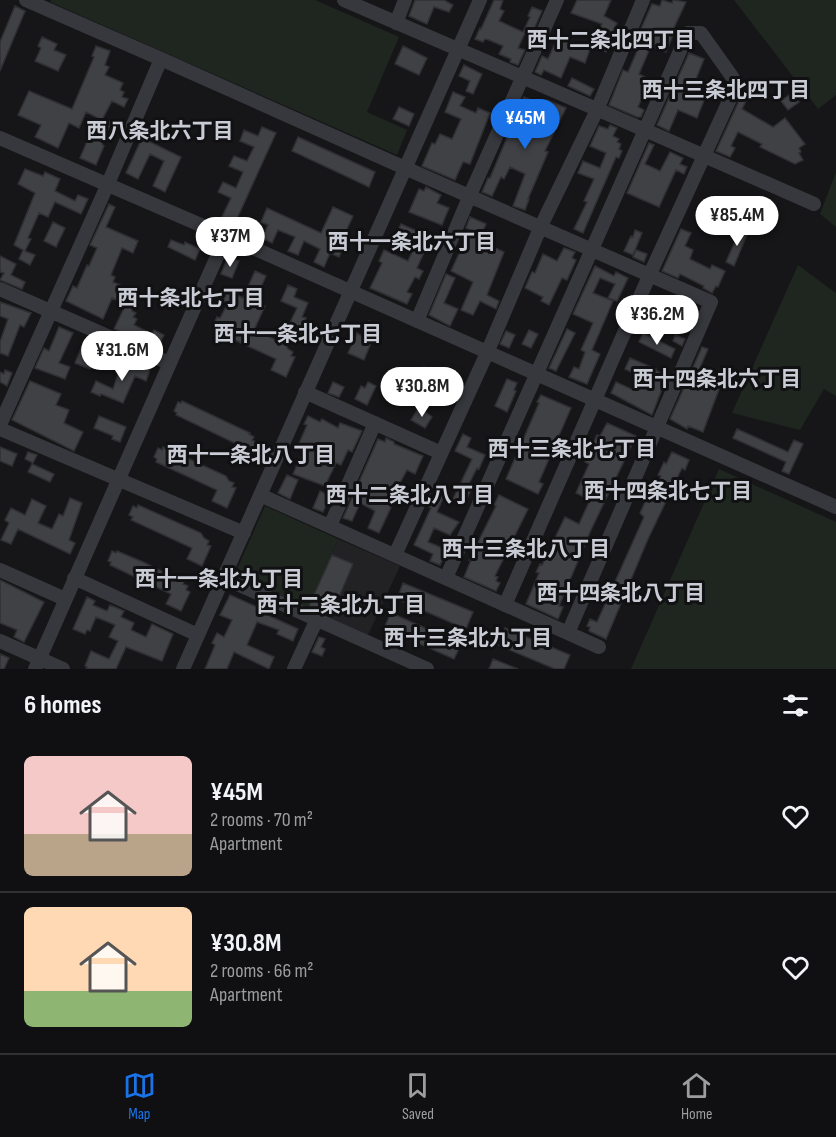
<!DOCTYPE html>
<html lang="en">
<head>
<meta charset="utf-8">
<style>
  :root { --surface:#101012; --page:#1e1e20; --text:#f1f3f6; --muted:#9c9d9f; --line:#303032; --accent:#1a73e8 }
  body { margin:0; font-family:"Sofia Sans Condensed","Noto Sans JP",sans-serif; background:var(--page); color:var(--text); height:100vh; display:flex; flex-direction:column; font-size:22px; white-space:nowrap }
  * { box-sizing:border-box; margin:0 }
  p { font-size:20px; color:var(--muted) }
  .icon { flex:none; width:33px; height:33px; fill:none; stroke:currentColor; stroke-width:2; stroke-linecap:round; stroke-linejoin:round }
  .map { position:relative; height:669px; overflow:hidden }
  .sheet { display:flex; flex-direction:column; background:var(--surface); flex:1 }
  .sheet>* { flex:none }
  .price { position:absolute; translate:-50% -51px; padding:0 14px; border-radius:21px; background:#fff; color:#222; font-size:20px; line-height:39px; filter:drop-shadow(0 2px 3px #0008) }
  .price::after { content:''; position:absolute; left:50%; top:36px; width:18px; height:14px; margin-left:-9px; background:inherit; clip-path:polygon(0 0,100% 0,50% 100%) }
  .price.active { background:var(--accent); color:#fff }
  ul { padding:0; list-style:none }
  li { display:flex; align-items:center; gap:18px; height:150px; padding:0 24px }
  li+li { border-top:2px solid var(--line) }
  li span { display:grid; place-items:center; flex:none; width:168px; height:120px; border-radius:9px; color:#555 }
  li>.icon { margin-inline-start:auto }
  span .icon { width:72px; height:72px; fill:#fffc; stroke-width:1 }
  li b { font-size:26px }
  h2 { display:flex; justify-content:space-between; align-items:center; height:72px; padding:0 24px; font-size:26px }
  .tabs { display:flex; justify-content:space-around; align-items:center; height:84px; border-top:2px solid var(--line); background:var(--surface); font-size:16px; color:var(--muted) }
  .tabs a { display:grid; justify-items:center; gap:3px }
  .tabs .active { color:var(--accent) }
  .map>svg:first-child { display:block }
</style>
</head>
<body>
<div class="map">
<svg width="836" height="669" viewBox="0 0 836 669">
  <rect width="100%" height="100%" fill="#161618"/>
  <path fill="#222225" d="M338 539 400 566 368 635 308 608Z"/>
  <path fill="#1e261f" d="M51 0H315L399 37 367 112 407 130 397 155 50 2Z
    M734 0H836V95L818 109Z
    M836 172V227L820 214Z
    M798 265 836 293V396L824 389 800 430 732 413Z
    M719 469 836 522V669H631Z
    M265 506 338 539 308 608 234 576Z"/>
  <path fill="#404145" stroke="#303034" stroke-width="1.5" d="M415 0H444L453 5 449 12 434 7 427 24 409 16Z
    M494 0H503L500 9 504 11 499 21 523 32 530 17 528 16 532 7 542 11 531 36 525 33 518 48 525 50 518 65 510 62 511 59 499 54 503 46 489 40 485 39 483 42 475 39 480 28 481 29Z
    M577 0H611L604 16 617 23 608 41 610 42 606 52 592 45 602 24 571 13Z
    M662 0 672 3 673 0 686 2 671 34 673 35 666 52 651 46 639 74 650 80 638 107 644 110 641 117H637L609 105 623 70 628 72 641 42 636 40 652 4 660 6Z
    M15 6 25 11 0 71V42Z
    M42 37 57 44 54 50 66 55 58 71 35 61 41 48 38 46Z
    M558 37 590 49 585 63 570 57 561 78 544 70 541 75 535 72 542 56 548 59Z
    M96 46 110 51 105 65 109 67 105 75 123 83 120 90 124 92 122 97 128 99 124 107 112 101 103 118 111 122 102 144 104 146 96 165 80 158 88 139 91 140 100 119 86 112 79 128 69 123 58 148 35 137 41 125 18 115 29 91 72 109 94 57 92 56Z
    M403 46 427 58 419 75 395 64Z
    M689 53 704 59 696 79 710 85 697 118 678 110 669 131 657 125Z
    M464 65 482 74 473 94 466 91 470 81 459 76Z
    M572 78 594 89 590 96 568 86Z
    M744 86 749 95 742 109 773 127 785 118 805 144 799 148 801 152 799 153 803 160 795 164 760 147 762 144 738 132 731 146 735 148 730 157 716 151 743 92Z
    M453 92 465 97 460 106 476 113 478 108 490 113 470 164 463 162 455 180 422 166 432 143 435 144 440 134 452 139 461 119 445 112Z
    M792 93 799 102 788 110 781 101Z
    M524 97 537 103 527 126 541 132 550 111 544 108 547 100 566 108 545 151 548 152 528 199H529L525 210 513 206 525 174 510 167 504 179 501 177 492 196 482 192 488 178H490Z
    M399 107 414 114 409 126 393 119Z
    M610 125 617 128 613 136 619 139 617 142 621 144 619 149 622 151 619 158 616 157 583 233 574 229 587 202 584 201 594 179 578 173 583 161 600 168 606 153 590 146 599 126 608 129Z
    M262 127 276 133 235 223 222 217 231 198 218 192 223 182 236 188 243 172 229 166 234 156 247 161 254 147 240 141 244 130 258 136Z
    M298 137 375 172 369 187 292 151Z
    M142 138 181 157 165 192 153 186 164 161 150 154 138 179 126 173Z
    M649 143 654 145 645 164 660 171 670 152 683 158 680 164 687 167 684 174 676 170 659 207 627 193Z
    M25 169 43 176 45 172 60 179 55 191 75 201 78 195 88 199 81 214 55 202 48 217 39 213 28 238 31 239 25 251 35 255 30 265 19 259 23 250 14 245 35 193 18 184Z
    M426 187 441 195 437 203 449 208 442 225 409 212 419 189 424 191Z
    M109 204 115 207 106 227 138 241 133 253 122 248 111 275 115 277 113 282 140 294 132 311 136 313 133 317 137 319 134 325 152 334 154 330 164 335 157 348 114 329 126 304 112 298 103 319 66 301 73 286 77 288 87 265 89 266 97 248 90 245Z
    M333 207 353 216 341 242 345 244 339 257 330 253 324 267 314 262 320 249 304 241 298 255 288 251 295 237 278 230 272 243 262 238 268 225 261 222 267 208 321 233Z
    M470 217 486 224 479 240 504 252 487 295 499 301 496 309 480 301 473 315 461 310 473 282 451 271 470 230 466 228Z
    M53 222 65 228 56 247 44 241Z
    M401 224 417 231 411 243 395 236Z
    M741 228 748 232 734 266 726 262Z
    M681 229 691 233 685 246 693 250 690 259 710 269 712 265 725 271 718 287 716 286 712 293 703 288 704 286 680 274 678 278 662 271Z
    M635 230 642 233 633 255 624 251 631 236 633 237Z
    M171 240 184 245 185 242 200 249 195 260 168 247Z
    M415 245 425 250 417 268 423 271 419 279 415 277 407 292 412 294 407 304 370 288 382 263 379 261 384 250 408 261Z
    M564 248 575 252 572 258 576 260 567 280 562 278 549 305 541 301 543 297 525 288 532 272 535 273 543 254 557 261Z
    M636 250 647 254 644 262 633 257Z
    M0 256 16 264 11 275 25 282 22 289 0 280 4 273 0 272Z
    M228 257 239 261 232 278 221 274Z
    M595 266 614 276 616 272 628 278 617 301 608 298 615 284 600 278 593 293 613 301 592 350 600 354 587 384 569 377 574 367 579 369 585 352 581 350 593 323 573 314Z
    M255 271 266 276 255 301 265 306 254 330 285 344 288 349 293 352 291 356 295 357 286 377 271 370 276 359 215 331 216 328 213 326 217 317 220 318 228 303 223 301 228 291 243 298Z
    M446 274 455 278 444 303 458 309 450 326 429 315Z
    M288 285 297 289 294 297 308 303 302 317 306 318 303 324 306 325 301 335 287 329 297 308 281 301Z
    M0 302 31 313 24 327 20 325 8 356 0 353V342L8 319 0 316Z
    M654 307 687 321 682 331 650 315Z
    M369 321 376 324 370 339 372 340 364 360 348 353 357 333 362 336Z
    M59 327 73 333 59 363 70 367 65 379 35 368 44 348 49 351Z
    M567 329 575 333 556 371 549 368Z
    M529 330 538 334 531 348 522 344Z
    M506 331 515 335 509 348 500 344Z
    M643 333 675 349 671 358 639 342Z
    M675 335 685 339 682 346 673 341Z
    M84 341 94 346 89 357 93 361 90 369 75 363Z
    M702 347 708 349 699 370 714 376 715 372 724 376 703 432 688 426 687 429 670 419Z
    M630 358 656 369 655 370 667 376 652 415 611 393 616 382 633 390 639 376 625 369Z
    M123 359 150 370 146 381 135 376 123 403 101 394 100 396 91 392 96 381 113 389Z
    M424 367 437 373 426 398 408 389 405 392 399 387 407 376 417 383Z
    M5 370 12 373 7 386 0 382V372L4 374Z
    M507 379 517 383 514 390 516 391 507 412 495 406Z
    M30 381 61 394 56 405 69 410 64 423 83 432 74 451 12 420Z
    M333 382 344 387 339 397 328 393Z
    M368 382 376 386 367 405 355 399 361 386 365 388Z
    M541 395 571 408 539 482 543 484 538 494 506 479 539 403 537 402Z
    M182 401 250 433 249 434 254 437 252 440 256 442 247 462 232 455 237 444 176 415 177 413 174 411 178 402 181 403Z
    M419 407 432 417 425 428 411 420Z
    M99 416 126 427 120 442 112 439 113 436 94 428Z
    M308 416 320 422 322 419 338 428 340 423 362 431 352 452 348 450 341 465 336 463 325 486 293 474 303 451 297 448 307 425 304 424Z
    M607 423 636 436 591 530 559 606 563 607 558 619 526 604 539 573 536 572 540 564 542 565 565 517 579 524 590 500 576 493 589 464 585 462 597 435 600 436Z
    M737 429 788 452 794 440 803 444 789 474 782 471 786 462 733 438Z
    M463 434 471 438 467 447 485 455 479 469 477 468 468 486 472 488 464 505 453 499 472 459 455 451Z
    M386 438 394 442V444L423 456 415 474 407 470 400 483 402 484 400 489 411 495 408 504 395 499 379 533 368 528 375 511 360 503 352 521 343 518 378 439 385 442Z
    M0 447 17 454 12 466 0 461Z
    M163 447 226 476 229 481 234 483 232 487 236 488 227 508 212 501 217 490 156 462 157 459 154 457 158 448 162 450Z
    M28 452 37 455 33 463 25 459Z
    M672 452 689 460 685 470 682 468 648 539 606 639 589 631 590 627 587 626 590 619 597 622 644 517 640 513 647 498 638 493 641 487 653 493 661 476 658 475 664 462 666 464Z
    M32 464 54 474 50 482 28 472Z
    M287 475 298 480 290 499 278 493Z
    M320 491 330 496 323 512 313 508Z
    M435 492 444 496 437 512 459 522 450 535 434 528 428 542 447 550 440 565 430 561 433 554 414 545 431 508 429 507Z
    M499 495 528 509 495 576 498 577 496 581 500 583 496 591 464 577 471 560H469L496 506 494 505Z
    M70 498 82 503 69 540 75 543 70 554 18 529 11 544 1 540 9 523 5 520 11 508 25 515 32 499 46 506 38 523 52 529 59 514 63 516Z
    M138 505 201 533 204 538 209 541 207 545 211 546 202 566 187 559 192 548 131 520 133 517 129 515 133 506 137 508Z
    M112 551 116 553 117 551 143 562 184 582 183 584 188 586 186 590 190 592 181 611 166 604 171 594 110 565 111 562 108 561Z
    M332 555 353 564 331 616 309 606Z
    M0 580 44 602 24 642 14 637 17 630 0 623Z
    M403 583 473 612 466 629 397 599Z
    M230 595 264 610 263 613 298 629 293 641 277 634 279 630 257 622 247 645 274 657 269 669 234 652 227 669H205L215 645 212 643 217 633 224 637 232 620 220 615Z
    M87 597 95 601 93 605 107 611 110 605 124 611 121 617 134 623 131 630 146 637 152 624 173 634 162 661 126 647 116 669H86L87 667 85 666 91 651 109 659 118 641 109 637 115 625 96 617 90 631 87 630 85 634 73 629Z
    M391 613 461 644 454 659 384 628Z
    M505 628 570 655 564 669H555L498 645Z
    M319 637 325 639 321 647 325 649 322 656 312 652Z
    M0 654 9 658 4 669H0Z
    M493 659 518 669H489Z"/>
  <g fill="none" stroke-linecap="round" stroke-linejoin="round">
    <path stroke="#37383d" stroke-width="14" d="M344 0 645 130 814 204
      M396 23 405 0
      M161 59 405 168 711 302 568 633
      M0 138 226 236 836 507
      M0 289 169 363
      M417 321 470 195 557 0
      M305 392 441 453
      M0 425 107 186 161 59 26 0
      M0 429 244 533
      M260 495 599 647
      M330 526 375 423
      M395 555 487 353 541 226 597 110 643 0
      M0 570 65 599
      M74 578 198 635
      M224 578 427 669
      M446 578 688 33H701L733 78 735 88 650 274 505 605
      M0 641 63 669
      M35 669 226 236
      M183 669 480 0
      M294 669 317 619"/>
  </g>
  <g text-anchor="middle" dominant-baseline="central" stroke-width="6" stroke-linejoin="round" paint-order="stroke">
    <g font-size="21" font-weight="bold" fill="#c9ccd4" stroke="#111113">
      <text x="611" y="40">西十二条北四丁目</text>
      <text x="726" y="90">西十三条北四丁目</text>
      <text x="160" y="131">西八条北六丁目</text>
      <text x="412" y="242">西十一条北六丁目</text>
      <text x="191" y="298">西十条北七丁目</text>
      <text x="298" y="334">西十一条北七丁目</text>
      <text x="717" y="379">西十四条北六丁目</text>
      <text x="572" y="449">西十三条北七丁目</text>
      <text x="251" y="455">西十一条北八丁目</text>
      <text x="668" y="491">西十四条北七丁目</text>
      <text x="410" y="495">西十二条北八丁目</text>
      <text x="526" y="549">西十三条北八丁目</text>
      <text x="219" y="579">西十一条北九丁目</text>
      <text x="621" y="593">西十四条北八丁目</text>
      <text x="341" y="605">西十二条北九丁目</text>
      <text x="468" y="638">西十三条北九丁目</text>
    </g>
  </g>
</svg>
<b class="price active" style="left:525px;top:150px">¥45M</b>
<b class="price" style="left:737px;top:247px">¥85.4M</b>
<b class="price" style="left:230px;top:268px">¥37M</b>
<b class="price" style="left:657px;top:346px">¥36.2M</b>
<b class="price" style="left:122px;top:382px">¥31.6M</b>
<b class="price" style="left:422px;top:418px">¥30.8M</b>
</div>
<section class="sheet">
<h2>6 homes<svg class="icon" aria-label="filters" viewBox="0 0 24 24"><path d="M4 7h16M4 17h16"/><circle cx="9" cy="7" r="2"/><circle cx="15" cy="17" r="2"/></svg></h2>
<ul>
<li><span style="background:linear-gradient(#f6c9c9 65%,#b9a48a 0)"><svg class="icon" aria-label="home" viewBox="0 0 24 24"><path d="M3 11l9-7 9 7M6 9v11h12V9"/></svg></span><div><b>¥45M</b><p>2 rooms · 70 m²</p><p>Apartment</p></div><svg class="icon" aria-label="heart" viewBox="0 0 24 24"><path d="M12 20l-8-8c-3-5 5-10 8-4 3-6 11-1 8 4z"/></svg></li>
<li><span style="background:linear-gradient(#ffd9b3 70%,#8fb573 0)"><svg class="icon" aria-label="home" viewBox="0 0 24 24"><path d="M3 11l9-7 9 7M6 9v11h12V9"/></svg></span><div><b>¥30.8M</b><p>2 rooms · 66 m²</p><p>Apartment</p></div><svg class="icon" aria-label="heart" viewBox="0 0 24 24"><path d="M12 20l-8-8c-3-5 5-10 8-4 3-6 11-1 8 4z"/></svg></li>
</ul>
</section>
<nav class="tabs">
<a class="active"><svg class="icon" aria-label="map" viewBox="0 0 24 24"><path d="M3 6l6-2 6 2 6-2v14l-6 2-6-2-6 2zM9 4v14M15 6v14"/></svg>Map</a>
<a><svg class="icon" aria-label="saved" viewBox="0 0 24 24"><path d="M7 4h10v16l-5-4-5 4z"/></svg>Saved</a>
<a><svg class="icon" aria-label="home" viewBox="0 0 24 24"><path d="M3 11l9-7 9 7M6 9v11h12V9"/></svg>Home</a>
</nav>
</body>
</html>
